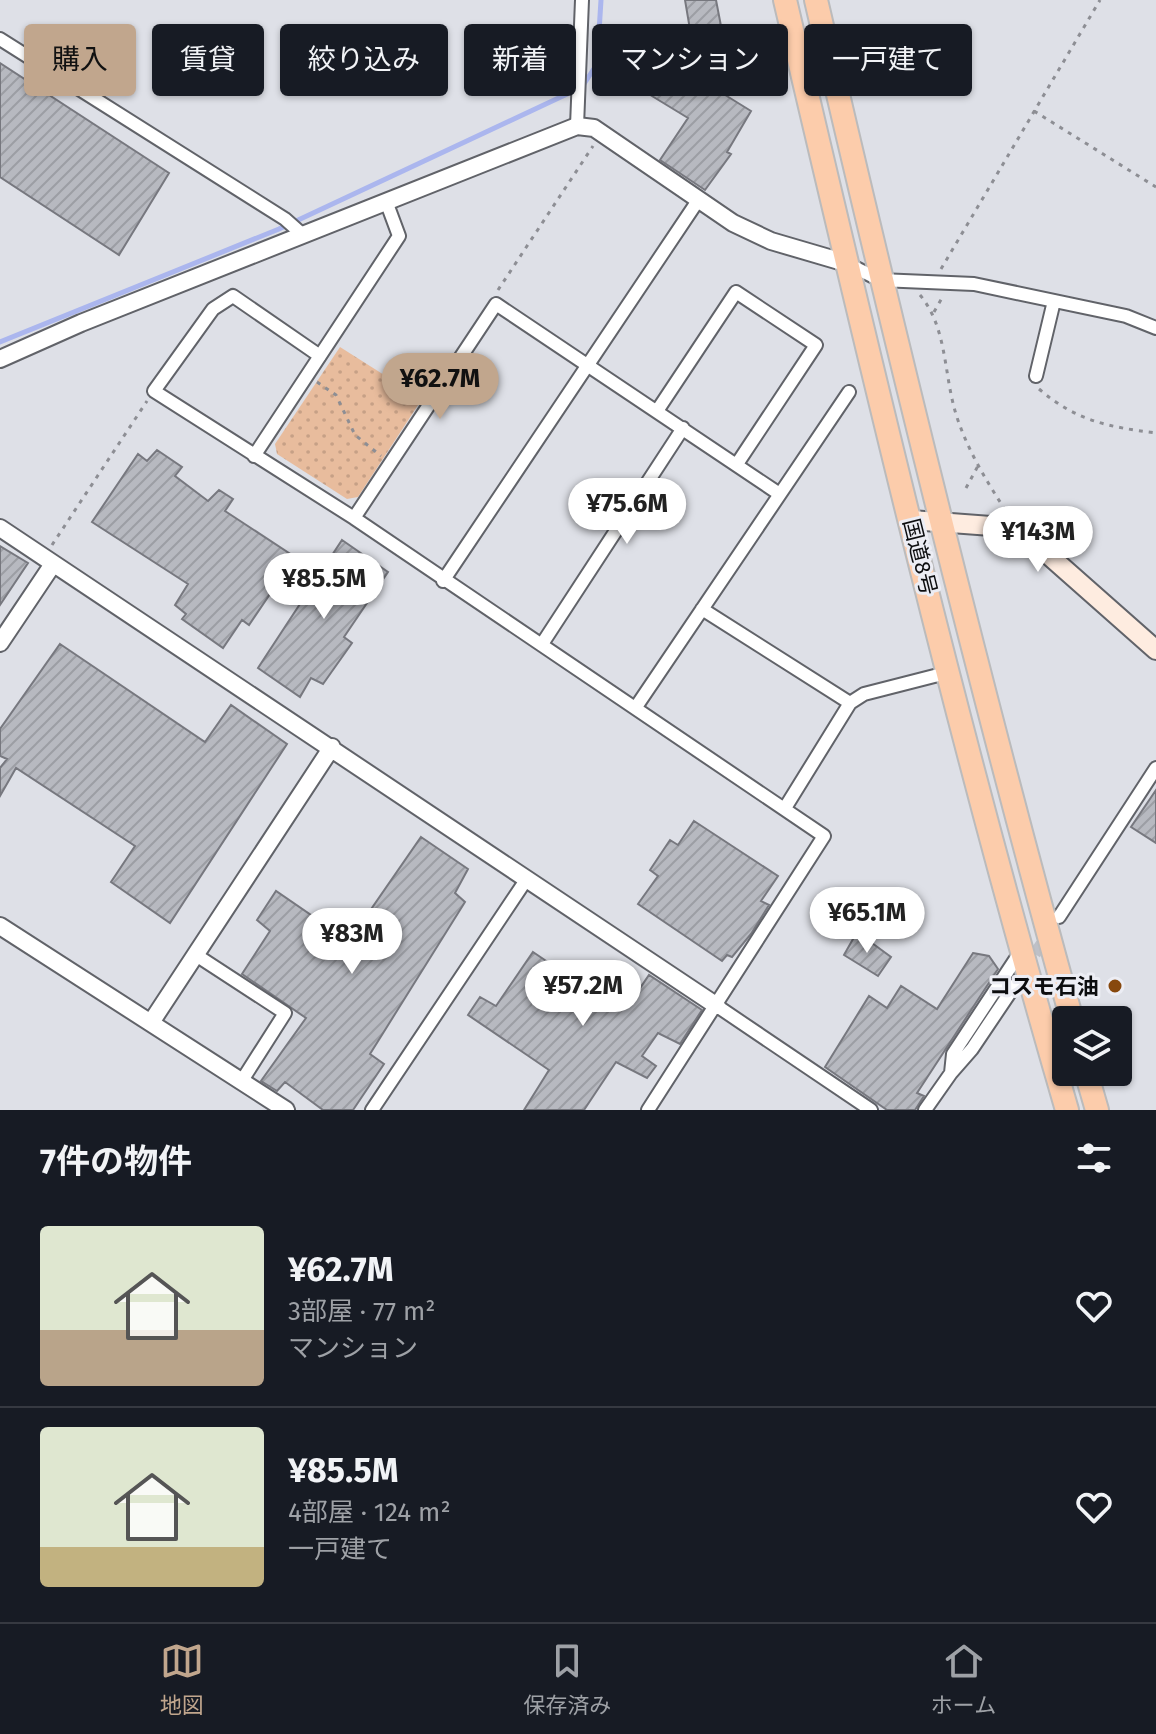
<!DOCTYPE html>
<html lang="ja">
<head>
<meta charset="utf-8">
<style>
  :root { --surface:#171b24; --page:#20242c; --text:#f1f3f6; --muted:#9ea1a6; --line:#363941; --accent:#c1a68d }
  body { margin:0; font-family:"Fira Sans","Noto Sans JP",sans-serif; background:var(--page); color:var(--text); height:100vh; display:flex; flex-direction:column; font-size:30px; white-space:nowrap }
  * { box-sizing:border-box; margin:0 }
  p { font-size:26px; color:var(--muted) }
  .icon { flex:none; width:44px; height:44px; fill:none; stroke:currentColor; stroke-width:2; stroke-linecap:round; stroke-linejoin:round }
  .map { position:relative; height:1110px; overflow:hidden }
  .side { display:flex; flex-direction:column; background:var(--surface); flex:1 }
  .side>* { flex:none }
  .banner { position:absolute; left:24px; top:24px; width:1108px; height:72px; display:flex; gap:16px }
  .fabs { position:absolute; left:1052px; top:1006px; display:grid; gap:16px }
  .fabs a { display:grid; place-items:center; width:80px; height:80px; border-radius:8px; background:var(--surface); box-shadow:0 2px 6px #0004; font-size:40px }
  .price { position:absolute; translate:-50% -68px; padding:0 18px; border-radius:28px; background:#fff; color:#222; font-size:26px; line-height:52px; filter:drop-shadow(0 2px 4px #0008) }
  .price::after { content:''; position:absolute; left:50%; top:48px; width:24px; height:18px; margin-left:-12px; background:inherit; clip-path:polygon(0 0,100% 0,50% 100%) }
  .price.selected { background:var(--accent); color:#111 }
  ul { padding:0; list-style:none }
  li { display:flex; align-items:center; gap:24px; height:200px; padding:0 40px }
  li+li { border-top:2px solid var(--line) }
  li span { display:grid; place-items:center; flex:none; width:224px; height:160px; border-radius:8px; color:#555 }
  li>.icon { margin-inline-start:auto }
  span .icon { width:96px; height:96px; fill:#fffc; stroke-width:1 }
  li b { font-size:34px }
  h2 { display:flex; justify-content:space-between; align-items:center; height:96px; padding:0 40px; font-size:34px }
  .pill { padding:0 28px; border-radius:8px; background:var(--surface); box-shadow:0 2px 6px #0004; font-size:28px; line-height:72px }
  .pill.selected { background:var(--accent); color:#111 }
  .tab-bar { display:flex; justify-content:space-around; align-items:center; height:112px; border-top:2px solid var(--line); background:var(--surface); font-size:22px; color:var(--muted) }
  .tab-bar a { display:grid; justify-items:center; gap:4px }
  .tab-bar .selected { color:var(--accent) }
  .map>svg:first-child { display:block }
</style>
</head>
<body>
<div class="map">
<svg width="1156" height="1110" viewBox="0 0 1156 1110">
  <defs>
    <pattern id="park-dots" width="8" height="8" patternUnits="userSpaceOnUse" patternTransform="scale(2)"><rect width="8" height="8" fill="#e8bc9d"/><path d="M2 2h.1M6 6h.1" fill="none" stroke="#c6a086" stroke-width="1.8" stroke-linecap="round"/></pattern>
    <pattern id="building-hatch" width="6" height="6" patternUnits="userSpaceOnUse" patternTransform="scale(2)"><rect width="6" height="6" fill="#b7b9c0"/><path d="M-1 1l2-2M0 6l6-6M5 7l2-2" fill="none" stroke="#9c9ea4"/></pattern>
  </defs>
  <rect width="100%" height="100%" fill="#dee0e7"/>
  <path fill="url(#park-dots)" d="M340 347 422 399 358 497 347 499 277 454 275 444Z"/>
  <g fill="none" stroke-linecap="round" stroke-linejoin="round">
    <path stroke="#abb6ee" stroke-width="5" d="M0 342 279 229 582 87 597 64 601 0"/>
  </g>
  <path fill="url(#building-hatch)" stroke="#77787f" stroke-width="2" d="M685 0H716L726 52 695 59Z
    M667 59 751 111 727 152 731 154 705 190 660 160 688 118 647 93Z
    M0 63 169 173 119 255 0 177Z
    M157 450 182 467 175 476 208 501 219 490 233 499 225 511 295 557 249 625 242 620 223 648 182 619 186 614 175 605 188 584 92 522 138 454 147 461Z
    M342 540 388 572 344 637 352 643 323 684 311 678 300 697 258 668Z
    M0 546 28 563 0 605Z
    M60 644 205 742 231 705 287 744 170 923 111 882 135 846 16 768 0 796V768L7 759 0 756V729Z
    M1156 790V843L1131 827Z
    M694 821 778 876 761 901 769 905 751 934 732 957 727 955 722 961 638 904 658 876 650 870 670 840 678 845Z
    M421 837 468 869 455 893 465 902 370 1054 384 1064 353 1110H323L285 1082 277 1091 261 1081 306 1018 242 974 270 931 257 920 276 891 349 941Z
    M857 932 891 957 878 976 844 955Z
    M533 952 592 992 607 970 638 991 649 975 702 1010 680 1044 658 1033 642 1056 656 1066 647 1078 616 1062 584 1110H524L549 1070 468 1015 480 997 496 1006Z
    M973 953 989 956 998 969 917 1093 924 1096 915 1110H887L825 1067 869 996 887 1008 901 986 937 1009Z"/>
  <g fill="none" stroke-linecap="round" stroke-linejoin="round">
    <path stroke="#bec0c7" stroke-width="12" stroke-dasharray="12 6" stroke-linecap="butt" d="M1025 969 1048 934"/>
    <defs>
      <path id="minor" d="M0 39 285 219 303 235
        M577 126 582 0
        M846 263 880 280 974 284 1126 316 1156 328
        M320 356 233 296 213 309 154 391 354 518 824 836 648 1110
        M1036 376 1054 301
        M657 411 736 292 816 345 737 464
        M254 456 399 236 386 201
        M354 518 496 304 778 493
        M443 581 697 202
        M702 609 850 703
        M542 644 683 428
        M636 707 849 392
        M785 808 850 703 864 694 950 672
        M1059 917 1156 768
        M196 955 285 1013 241 1082
        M717 1006 871 1110
        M951 1073 972 1049 1015 985
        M372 1110 526 880
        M925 1110 951 1073 953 1054 1021 951"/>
      <path id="tertiary" d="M0 359 81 323 577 126 594 128 733 223 771 241 846 263
        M0 528 717 1006
        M0 643 53 564
        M0 926 286 1110
        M152 1021 332 747"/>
      <path id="secondary" d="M911 520 1018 528 1156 650"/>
      <path id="trunk" d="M785 0C872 372 960 744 1067 1110
        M816 0C895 341 978 682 1072 1020
        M1086 1072 1097 1110"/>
    </defs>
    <use href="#minor" stroke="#616369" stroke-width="16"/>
    <use href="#tertiary" stroke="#616369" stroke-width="20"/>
    <use href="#secondary" stroke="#616369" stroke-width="22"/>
    <use href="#trunk" stroke="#bbbbbc" stroke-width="26"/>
    <path stroke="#8d8e94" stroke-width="3" stroke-dasharray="4 6" stroke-linecap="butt" d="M1034 111 1156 187
      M941 269 1100 0
      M498 290 593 146
      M920 295C946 326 944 370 954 407 963 442 985 479 1004 508
      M934 312 942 298
      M317 382 336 395 355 435 381 456
      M1039 389C1076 421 1109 427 1156 433
      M966 488 979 464
      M52 545 147 401"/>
    <use href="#minor" stroke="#fff" stroke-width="12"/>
    <use href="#tertiary" stroke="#fff" stroke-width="16"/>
    <use href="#secondary" stroke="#feece0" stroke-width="18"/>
    <use href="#trunk" stroke="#fcccab" stroke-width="22"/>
  </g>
  <circle fill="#87480d" stroke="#ecedf4" stroke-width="3" cx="1115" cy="986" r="8"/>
  <g text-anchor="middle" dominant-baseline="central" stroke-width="6" stroke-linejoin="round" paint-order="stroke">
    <g font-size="22" fill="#0c0d0f" stroke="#ecedf4">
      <text transform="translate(920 557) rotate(76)">国道8号</text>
    </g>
    <g font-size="22" font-weight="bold" fill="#0c0d0f" stroke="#ecedf4" text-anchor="end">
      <text x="1099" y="986">コスモ石油</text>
    </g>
  </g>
</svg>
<div class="fabs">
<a><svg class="icon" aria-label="layers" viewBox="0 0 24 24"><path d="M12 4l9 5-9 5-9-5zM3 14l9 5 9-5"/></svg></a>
</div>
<b class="price selected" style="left:440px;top:421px">¥62.7M</b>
<b class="price" style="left:627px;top:546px">¥75.6M</b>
<b class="price" style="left:1038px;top:574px">¥143M</b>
<b class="price" style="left:324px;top:621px">¥85.5M</b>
<b class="price" style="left:867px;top:955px">¥65.1M</b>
<b class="price" style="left:352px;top:976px">¥83M</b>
<b class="price" style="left:583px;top:1028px">¥57.2M</b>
<div class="banner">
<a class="pill selected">購入</a>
<a class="pill">賃貸</a>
<a class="pill">絞り込み</a>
<a class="pill">新着</a>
<a class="pill">マンション</a>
<a class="pill">一戸建て</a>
</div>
</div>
<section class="side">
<h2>7件の物件<svg class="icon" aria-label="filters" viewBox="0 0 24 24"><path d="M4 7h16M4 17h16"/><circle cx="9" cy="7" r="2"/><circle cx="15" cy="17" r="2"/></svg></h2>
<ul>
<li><span style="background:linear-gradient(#dfe7d0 65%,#b9a48a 0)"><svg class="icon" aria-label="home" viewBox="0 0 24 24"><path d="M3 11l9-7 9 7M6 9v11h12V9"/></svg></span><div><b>¥62.7M</b><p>3部屋 · 77 m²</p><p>マンション</p></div><svg class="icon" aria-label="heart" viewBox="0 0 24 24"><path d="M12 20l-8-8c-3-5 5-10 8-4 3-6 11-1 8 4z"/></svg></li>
<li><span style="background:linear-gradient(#dfe7d0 75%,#c2b280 0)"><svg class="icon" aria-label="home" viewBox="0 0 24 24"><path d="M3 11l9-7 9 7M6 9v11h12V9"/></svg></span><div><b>¥85.5M</b><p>4部屋 · 124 m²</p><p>一戸建て</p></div><svg class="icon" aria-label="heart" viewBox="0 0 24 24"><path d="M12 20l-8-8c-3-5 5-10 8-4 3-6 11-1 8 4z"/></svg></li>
</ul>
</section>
<nav class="tab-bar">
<a class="selected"><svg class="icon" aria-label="map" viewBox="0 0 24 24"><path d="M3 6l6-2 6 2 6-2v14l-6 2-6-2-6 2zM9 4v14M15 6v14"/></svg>地図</a>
<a><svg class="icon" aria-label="saved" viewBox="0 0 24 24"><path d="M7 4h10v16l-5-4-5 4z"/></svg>保存済み</a>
<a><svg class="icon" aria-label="home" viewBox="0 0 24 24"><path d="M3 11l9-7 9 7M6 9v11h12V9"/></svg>ホーム</a>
</nav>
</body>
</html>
